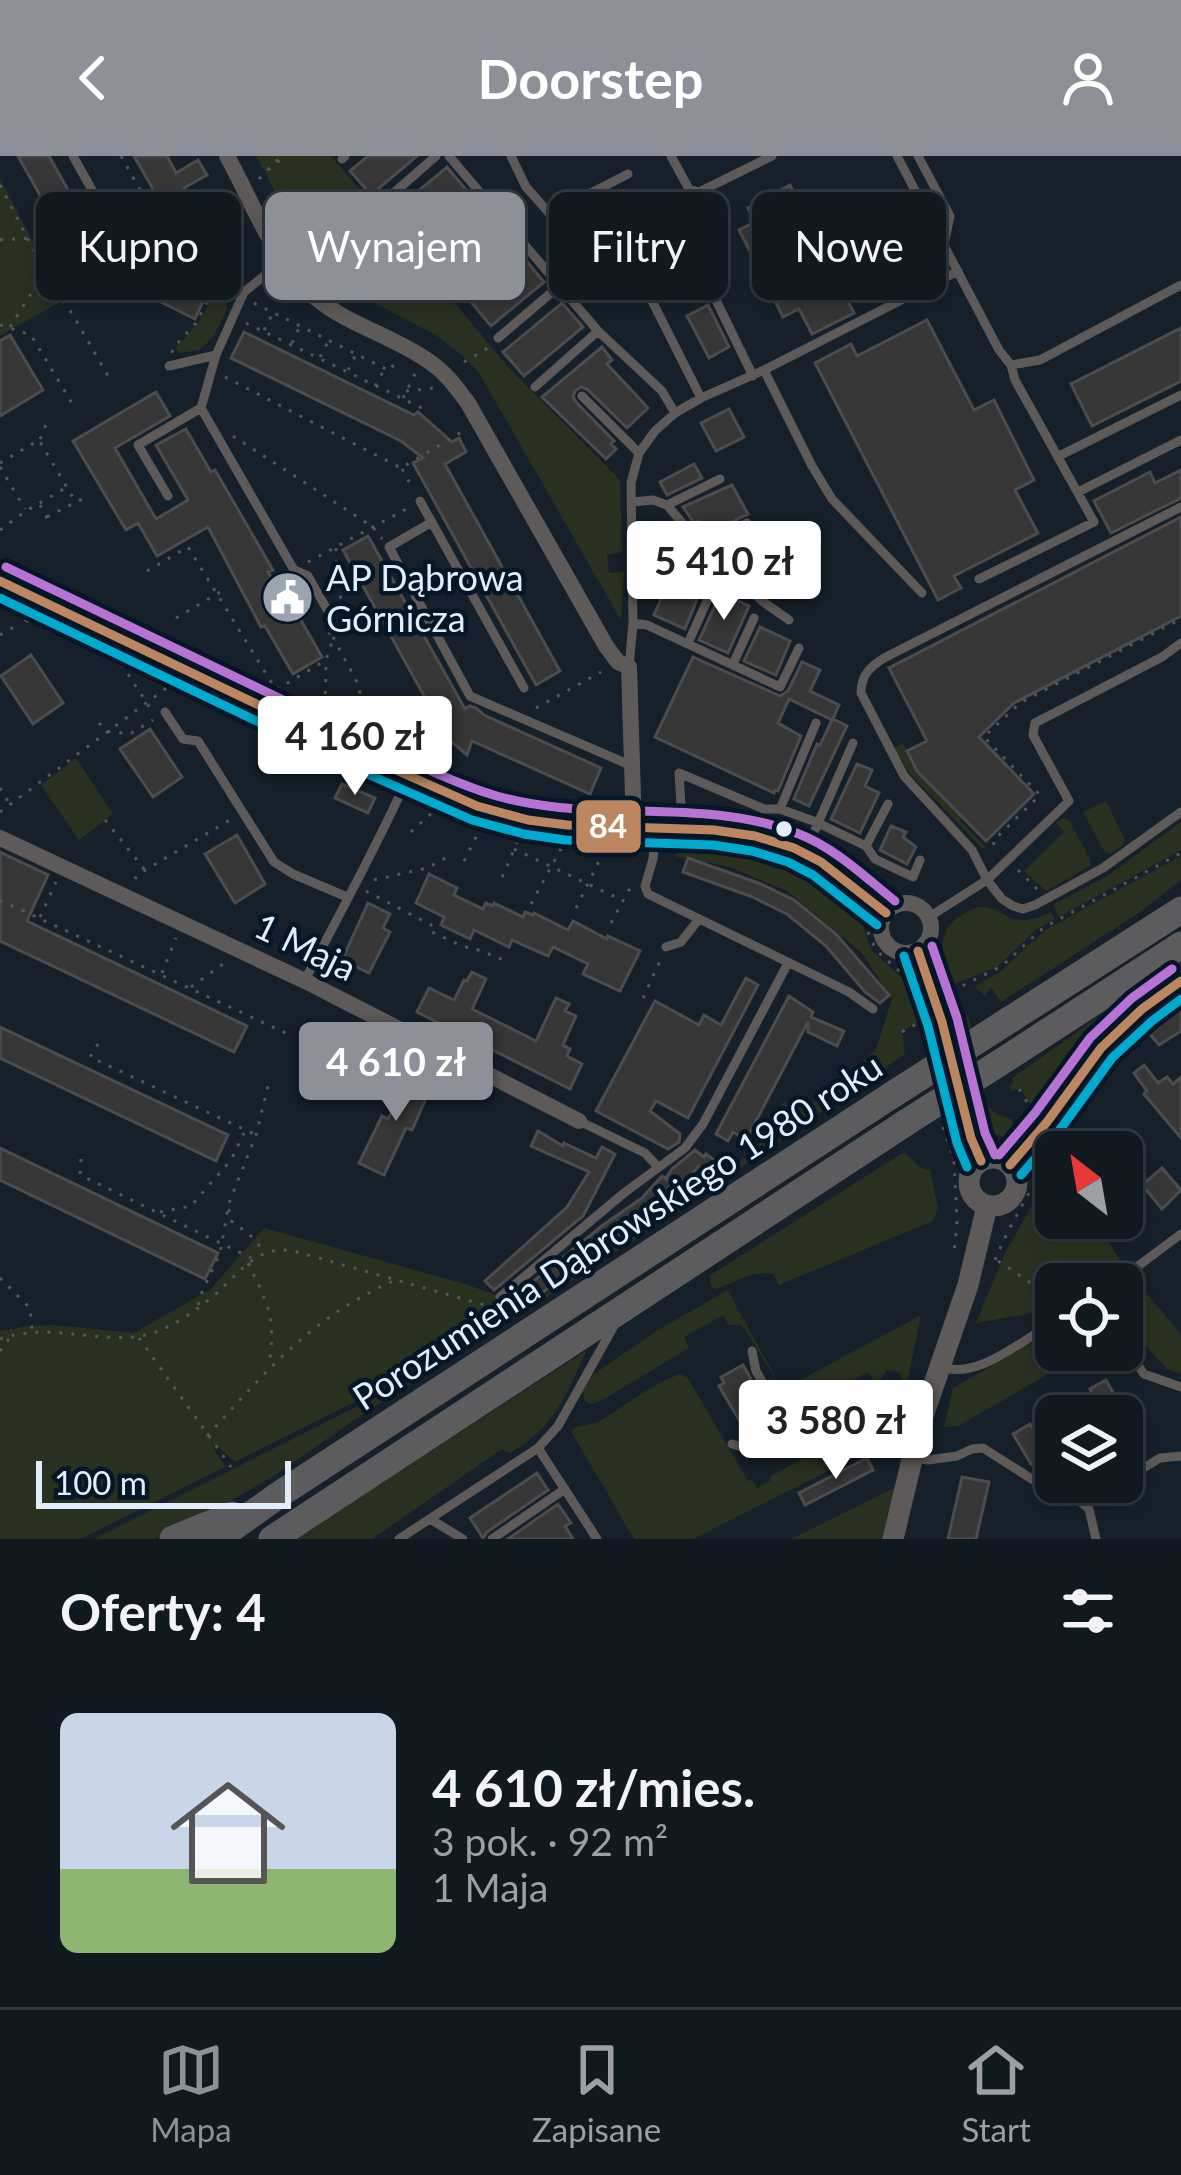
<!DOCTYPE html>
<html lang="pl">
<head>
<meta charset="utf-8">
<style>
  :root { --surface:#101820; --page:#192129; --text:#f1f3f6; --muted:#9ca0a5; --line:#30373e; --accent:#8c9099 }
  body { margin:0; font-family:Lato,sans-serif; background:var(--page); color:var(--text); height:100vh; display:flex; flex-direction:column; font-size:45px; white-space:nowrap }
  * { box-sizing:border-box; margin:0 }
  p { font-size:39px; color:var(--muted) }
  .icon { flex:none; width:66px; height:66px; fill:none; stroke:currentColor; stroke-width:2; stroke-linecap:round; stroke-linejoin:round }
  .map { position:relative; height:1383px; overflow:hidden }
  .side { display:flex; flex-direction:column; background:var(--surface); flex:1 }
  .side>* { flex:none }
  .guide { position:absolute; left:36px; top:36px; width:1110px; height:108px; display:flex; gap:24px }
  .needle { width:78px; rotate:329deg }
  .buttons { position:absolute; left:1035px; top:975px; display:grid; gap:24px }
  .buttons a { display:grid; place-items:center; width:108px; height:108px; border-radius:18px; background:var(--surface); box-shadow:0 6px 18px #0003,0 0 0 3px var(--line); font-size:60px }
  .scale { position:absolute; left:36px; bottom:30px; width:255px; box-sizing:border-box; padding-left:12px; border:6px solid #e1edfa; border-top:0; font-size:33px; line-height:42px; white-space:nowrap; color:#e1edfa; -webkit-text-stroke:9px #051627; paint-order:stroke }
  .price { position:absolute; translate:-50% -102px; padding:0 27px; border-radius:12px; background:#fff; color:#222; font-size:39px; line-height:78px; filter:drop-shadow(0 3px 6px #0008) }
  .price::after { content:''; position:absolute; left:50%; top:72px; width:36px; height:27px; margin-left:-18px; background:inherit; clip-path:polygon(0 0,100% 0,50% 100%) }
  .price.selected { background:var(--accent); color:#fff }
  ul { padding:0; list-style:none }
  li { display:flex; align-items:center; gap:36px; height:300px; padding:0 60px }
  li+li { border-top:3px solid var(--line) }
  li span { display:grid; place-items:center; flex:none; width:336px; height:240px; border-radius:18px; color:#555 }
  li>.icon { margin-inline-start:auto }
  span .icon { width:144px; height:144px; fill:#fffc; stroke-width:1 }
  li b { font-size:51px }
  h2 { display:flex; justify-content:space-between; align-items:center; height:144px; padding:0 60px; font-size:51px }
  .chip { padding:0 42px; border-radius:18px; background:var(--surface); box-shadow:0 6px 18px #0003,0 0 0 3px var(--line); font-size:42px; line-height:108px }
  .chip.selected { background:var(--accent); color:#fff }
  header { display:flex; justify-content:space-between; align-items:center; height:156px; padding:0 60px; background:var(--accent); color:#fff; font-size:54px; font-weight:700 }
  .menu { display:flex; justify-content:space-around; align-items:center; height:168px; border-top:3px solid var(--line); background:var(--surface); font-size:33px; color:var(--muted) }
  .menu a { display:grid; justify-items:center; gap:6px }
  .menu .selected { color:var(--accent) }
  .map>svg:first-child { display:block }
</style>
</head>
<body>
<header><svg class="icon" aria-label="back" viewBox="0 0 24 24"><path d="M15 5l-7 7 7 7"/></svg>Doorstep<svg class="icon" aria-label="person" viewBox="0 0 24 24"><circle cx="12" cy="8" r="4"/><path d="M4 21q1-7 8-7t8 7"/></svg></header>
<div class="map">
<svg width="1181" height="1383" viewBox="0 0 1181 1383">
  <rect width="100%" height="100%" fill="#15202a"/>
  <path fill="#283120" d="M256 0H331L510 213 620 324 622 396 607 399 609 417 624 416 621 464 479 217 463 200 436 179 346 132C304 99 282 46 256 0Z
    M0 22 63 144 0 180Z
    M283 60C301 91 317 116 346 137L339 148C309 126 293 101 275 69L277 64Z
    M216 135H219L226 143 227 153 214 180 200 194 179 197 176 192 198 167Z
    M903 587 918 616 962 661 960 665 986 691 983 693 910 618 894 592Z
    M76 602 113 658 79 684 41 629Z
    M1106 645 1125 684 1123 689 1110 698 1104 695 1083 656Z
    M1064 662 1070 665 1090 703V710L1046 735 1024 715 1064 676 1056 666Z
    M1181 666V694L1059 761 1053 749 1107 720Z
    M702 692 764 702 793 715 820 733 863 770 871 794 903 823 920 865 902 875 905 898 671 1060 464 1195 458 1194 456 1199 353 1265 274 1320 200 1362 154 1383H94L390 1234 514 1157 509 1148 496 1155 499 1160 386 1230 235 1306 217 1290 213 1292 225 1311 81 1383H0V1175L28 1170 53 1169 134 1177 211 1133 264 1072 465 1128 521 1148 537 1145 699 1019 716 1022 757 993 782 947 824 945 876 893 892 843 862 797 787 735 730 711 674 700 683 694Z
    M1181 700V724L1140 756 1001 846 991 831 985 840 975 830 1000 816 1045 774Z
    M978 751C1012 750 1005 778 1051 756L1055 763 1037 773 997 811 952 829C939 791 934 769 978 751Z
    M1181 802V815L1026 973 1021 962 1034 956 1020 932 1013 935 1009 931 1013 927 1012 922 1104 857 1107 858 1109 854Z
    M951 847 969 862 986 948 996 958 1011 963 1018 978C1001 985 988 977 977 964Z
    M904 996 921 1012 930 1014 938 1052 933 1065 779 1129 773 1118C750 1113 737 1127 715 1133L711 1129 709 1120Z
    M1041 1033H1056V1062H1094L1119 1103 1084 1128H1056V1143L1028 1158 976 1167 1005 1097Z
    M1137 1126 1181 1178V1218L1167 1213 1128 1171 1122 1175V1135Z
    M728 1134 782 1234 921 1159 907 1227 902 1223 900 1216 886 1214 883 1221 875 1227 868 1216 808 1251 813 1262H799L745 1173 740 1169H729L723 1159 684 1181 689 1192 599 1246 590 1248 585 1245 583 1235 591 1220 658 1174Z
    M1056 1173V1194H1090L958 1270 944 1271 953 1232Z
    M587 1194C565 1240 556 1270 510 1297L502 1293 372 1383H295Z
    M680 1218 688 1222 748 1325 752 1324 757 1332 771 1324 770 1321 888 1252 882 1241 890 1238 904 1242 896 1281 693 1383H634L572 1277 573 1272C582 1269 592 1269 601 1264 627 1249 651 1228 680 1218Z
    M896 1331 883 1383H791Z"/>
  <path fill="#353635" stroke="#4c4c4e" stroke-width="3" d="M18 0H49L82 59 71 65 98 83 207 137 195 163 79 105 74 110 56 88 62 85 60 75Z
    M134 0H167L176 17 198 4 207 19 184 32 197 54 173 68Z
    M368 0H417L371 39 350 15Z
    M447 11 467 35 409 84 388 60Z
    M790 29 812 71 870 42 905 112 846 141 854 157 812 178 799 153 783 161 739 74 755 66 748 52Z
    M485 56 506 81 446 129 427 105Z
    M524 102 544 126 491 170 471 146Z
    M562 147 583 171 524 220 503 196Z
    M708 149 729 191 709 202 687 160Z
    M927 164 974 254 994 244 1034 324 1015 334 1038 377 954 420 961 432 938 444 815 207 851 188 857 200Z
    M1181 172V225L1092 270 1071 228Z
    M244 176 414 259 418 256 452 286 459 282 466 296 445 308 560 515 536 529 413 307 423 302 401 285 231 202Z
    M10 179 43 234 0 260V185Z
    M602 191 612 204 607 208 648 252 627 272 587 233 581 231 575 235 573 241 576 246 614 285 611 288 616 293 606 303 542 241Z
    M156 236 170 260 115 292 156 363 188 344 156 289 186 273 211 316 215 314 273 414 268 416 291 454 294 452 322 501 293 518 265 470 261 471 208 371 157 400 138 367 126 374 73 285Z
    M729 253 744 281 716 295 701 267Z
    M694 308 702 322 667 339 660 326Z
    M1181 314V342L1111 377 1094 345 1150 316 1155 327Z
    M732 329 748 358 706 378 699 365 694 367 683 351Z
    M1181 361V460L1014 547 979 581 1034 638 986 685 917 615 907 595 927 585 889 512Z
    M755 371 771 402 743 416 736 404 732 406 721 390Z
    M368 380 465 553 470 550 476 552 484 559 601 612 590 638 472 585 467 599 432 569 437 563 343 394Z
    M679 403 708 416 685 473 654 459Z
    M721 437 749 450 728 497 699 484Z
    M760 471 790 485 776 519 744 505Z
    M31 499 63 547 33 568 1 520Z
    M693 501 780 540 788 535 802 506 820 514 810 535 839 549 833 563 847 570 809 650 794 643 817 588 820 589 832 564 789 543 778 567 801 580 778 635 775 634 774 637 655 581Z
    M150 573 182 621 153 641 120 593Z
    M857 608 872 614 865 630 879 637 860 677 831 663Z
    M342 628 375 642 368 657 335 642Z
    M891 670 906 676 903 681 916 691 907 708 880 694Z
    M237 679 265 728 235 747 205 698Z
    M0 696 48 719 27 765 247 870 234 896 0 785Z
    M688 702 761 728 794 744 836 778 889 839 880 847 865 836 826 790 787 758 750 740 683 716Z
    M429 718 457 732 454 739 483 753 486 747 493 750 494 747 523 761 525 756 533 759 534 757 568 774 573 765 607 783 608 780 640 795 620 835 583 818 588 808 553 791 548 800 512 784 509 791 474 774 470 783 441 769 444 761 416 747Z
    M368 747 390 758 383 772 390 776 369 817 342 804Z
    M472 816 486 823 472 853 536 885 556 842 569 848 565 855 576 860 563 889 570 893 567 900 582 908 570 933 417 856 429 832 454 844 464 824 467 825Z
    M746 822 758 829 688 962 656 945 650 955 680 978 679 986 668 993 596 955 655 845 699 869 704 859 721 869Z
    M789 840 813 856 811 861 844 875 837 890 808 876V866L746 984 733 976 728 985 716 978Z
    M1181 849V875L1159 889 1144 871Z
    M0 871 228 979 216 1005 0 902Z
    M1144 909 1158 927 1167 921 1173 928 1181 921V982L1144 938 1147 935 1134 917Z
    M411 916 433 927 412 974 406 972 384 1019 359 1007 382 960 388 963Z
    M538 975 563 990 564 987 596 1002 602 991 615 998 583 1060 494 1134 485 1125 567 1051 589 1016 531 990Z
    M0 992 218 1097 205 1123 0 1024Z
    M695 994 704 1001 706 998 722 1010 713 1021 699 1010 680 1031 666 1022 672 1013Z
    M1162 1012 1181 1034 1162 1053 1142 1029Z
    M662 1020 673 1028 658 1050 533 1144 524 1133 603 1069 642 1042Z
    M743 1209 770 1257 767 1259 771 1266 748 1279 719 1230 724 1227 721 1221Z
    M1106 1224 1124 1256 1116 1260H1056V1295L1031 1308 1013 1278 1030 1268 1032 1272 1092 1238 1090 1233Z
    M867 1302 873 1314 805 1349 799 1337Z
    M537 1317 548 1334 487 1376 483 1382 470 1362Z
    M962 1321 989 1326 976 1383H948Z
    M558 1348 571 1367 565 1370 573 1383H508Z"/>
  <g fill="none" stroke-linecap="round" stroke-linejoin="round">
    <path stroke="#54565a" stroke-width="3" stroke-dasharray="3 9" stroke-linecap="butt" d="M121 0 164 77
      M268 14 285 0
      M259 23 281 0
      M0 29 49 124 73 159 112 227
      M166 78 231 42
      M0 84 45 81 43 106
      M226 111 243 70
      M254 147 390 215 396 204
      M246 167 424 253V258
      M0 169 31 179 73 249
      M10 171 34 133 41 115
      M264 174 273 157
      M292 187 300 170
      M172 197 173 192 196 167 213 135
      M320 201 329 184
      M464 206 488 192
      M348 214 356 198
      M225 221 401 312 465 274
      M375 230 384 214
      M406 235 434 232
      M403 242 415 218
      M233 280 373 371 382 383
      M40 283 48 264
      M0 307 39 284 75 345
      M0 311 25 353
      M402 313 412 331
      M40 349 48 364
      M47 361 86 341
      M0 374 26 355 67 331
      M336 392 337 423 343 453
      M308 406 410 351
      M147 415 188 391 276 534 326 504 331 489 329 471
      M176 462 227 432
      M0 479 19 468
      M333 481 357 526 373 585
      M115 498 152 555
      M536 552 601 516
      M325 562 326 506
      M99 567 106 575 130 578 153 564
      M0 632 9 647
      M0 656 173 527
      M105 664 144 713
      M411 676 435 654
      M994 689 993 685 1040 639 984 581 1020 547 1181 463
      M514 693 624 745
      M464 705 479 675
      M1018 714 1037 733
      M502 721 517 687
      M135 723 137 719 233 662
      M374 724 427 712 451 699
      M366 735 433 770 430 775 464 791 473 792 504 804 510 802
      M0 744 292 880
      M531 748 564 687
      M576 752 603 697
      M855 756C867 767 867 778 875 791 884 806 901 811 909 828
      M40 761 56 726
      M611 767 630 732
      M162 817 176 782
      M191 831 227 805
      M952 835 1002 810 1043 772 1181 697
      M643 842 660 805
      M902 876 922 865
      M98 888 90 901 254 978
      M1019 933 1031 953
      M943 971 954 1004 957 1066 954 1097
      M81 1003 80 1019 251 1102
      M229 1053 230 1064 249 1078 263 1094
      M160 1056 191 1050 231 1004 244 977
      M995 1104C1011 1065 1035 1029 1054 990
      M998 1105 1056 1144
      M248 1107C269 1150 276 1161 269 1210
      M0 1122 30 1152 32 1174
      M199 1149 198 1145 220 1097 229 1047 256 979 268 930
      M139 1182 231 1311
      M0 1183C55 1164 109 1193 156 1176 175 1169 195 1155 211 1142 238 1120 255 1088 294 1095L488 1150
      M0 1195 11 1180
      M207 1280C265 1216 312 1161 393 1125"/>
    <path stroke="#5e5a5a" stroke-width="9" d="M73 0 101 50 115 67 244 136
      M449 0 598 175 662 235 675 257
      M511 0 526 31 550 58 628 18
      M671 0 689 33 699 36 772 0
      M897 0 999 194 1011 209 1040 204 1181 129
      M918 0 950 60 944 88
      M342 3 345 0
      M381 48 436 0
      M420 92 482 41
      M283 105 244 136 216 199 201 252 294 414 308 420 329 457
      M686 106 692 117 710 132 753 220
      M458 137 520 86
      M652 145 701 242
      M498 182 558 131
      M169 210 216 199
      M764 214 812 310 832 343 922 437
      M535 231 598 175
      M582 240 639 297
      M1059 300 1181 239
      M1078 336 1181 284
      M168 340 138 289 201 252
      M420 345 524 532
      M632 346 653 344 667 349 702 390 762 445 789 464
      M667 349 720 323
      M1181 351 884 502C870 511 861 519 861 537L904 620 972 694 987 724 1002 743 1013 750 1023 753 1035 749 1103 712 1181 656
      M432 366 389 391 470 540 632 610
      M702 390 747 367
      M979 423 1094 366 1015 224 1011 209
      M742 427 770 411
      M28 462 25 447 29 439
      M633 467 647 469 780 531 799 492
      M688 487 717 423
      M733 508 754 462
      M629 511 633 467 631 327 639 297 655 275 675 257 701 242 764 214 958 115
      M165 556 183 583 198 585 274 706 293 718 347 741
      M780 653 816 567
      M656 673 653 703 645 730 648 738 849 836 873 853
      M678 673 681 649 679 617 764 653H780L816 666 866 690 875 703 913 721 920 704
      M866 690 888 648
      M805 697 853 587
      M929 761 987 724 1069 645 1033 579 1035 567 1162 501 1181 487
      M666 791 681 786 699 763
      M305 824C340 757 377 690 408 621
      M579 965 645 997 658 1011
      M1114 1128 1181 1078
      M500 1141 624 1037 685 992 703 968 788 807
      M1122 1186 1144 1218 1181 1231
      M944 1212C980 1222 1024 1183 1056 1165
      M732 1288 752 1294 773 1282 781 1272 780 1257 756 1215 752 1195
      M538 1292 597 1383
      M912 1302 928 1304 957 1300 972 1293 983 1292 1035 1325 1082 1347 1089 1353 1096 1383
      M1122 1325 1160 1302 1181 1300
      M1082 1347 1120 1326
      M430 1363 463 1383
      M399 1383 538 1292 558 1270 615 1168
      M492 1383 565 1333"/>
    <path stroke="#5e5a5a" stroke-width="16" d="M227 0C253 47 274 107 316 142 350 170 394 180 430 206 446 217 456 231 468 247L606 490 618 506 629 511 634 672
      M0 425 369 602 477 650 528 664 567 669 714 674 755 680 794 692 821 706 886 757
      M0 682 305 825 579 965
      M881 772a25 25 0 1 1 50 0a25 25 0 1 1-50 0Z
      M918 795 942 866 971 982 981 1005"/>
    <path stroke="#5e5a5a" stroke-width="21" d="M969 1026a24 24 0 1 1 48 0a24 24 0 1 1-48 0Z
      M1010 1009 1047 966 1101 892 1142 853 1181 825
      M893 1383 921 1266 968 1129 987 1050"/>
    <path stroke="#5c5c5e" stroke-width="27" d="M1011 863 1181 754
      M1018 895 1181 789
      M173 1383 232 1359
      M217 1383 280 1338 892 939
      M272 1383 907 966"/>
    <path stroke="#5c5c5e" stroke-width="27" d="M892 939 1011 863
      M907 966 1018 895"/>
    <defs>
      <path id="bus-1" d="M0 425 369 602 477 650 528 664 567 669 714 674 755 680 794 692 821 706 886 757
        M918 795 942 866 971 982 981 1005
        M1010 1009 1047 966 1101 892 1142 853 1181 825"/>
      <path id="bus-2" d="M0 442 363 616 472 664 524 678 565 684 713 689 752 695 788 706 813 719 877 769
        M904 800 928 870 957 987 967 1011
        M1021 1019 1059 975 1112 902 1152 865 1181 843"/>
      <path id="bus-3" d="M6 411C108 460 209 509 310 557 365 583 428 617 484 636 586 671 699 638 799 678 835 692 865 721 895 745
        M932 790 957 862 985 977 995 999
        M999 999 1035 957 1090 882 1132 842 1172 813"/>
    </defs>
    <use href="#bus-1" stroke="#051627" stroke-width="18"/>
    <use href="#bus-2" stroke="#051627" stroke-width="18"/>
    <use href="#bus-3" stroke="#051627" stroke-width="18"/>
    <use href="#bus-1" stroke="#bb8660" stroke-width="9"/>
    <use href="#bus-2" stroke="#00a9ce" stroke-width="9"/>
    <use href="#bus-3" stroke="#b673d3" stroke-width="9"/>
  </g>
  <defs>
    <symbol id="civic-disc" viewBox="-11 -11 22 22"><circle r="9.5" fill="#9aa5b1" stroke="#051627"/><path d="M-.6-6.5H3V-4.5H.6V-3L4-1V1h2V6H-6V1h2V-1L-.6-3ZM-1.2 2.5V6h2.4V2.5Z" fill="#fff"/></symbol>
  </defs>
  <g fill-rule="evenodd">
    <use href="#civic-disc" x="258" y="412" width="59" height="59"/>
  </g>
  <circle fill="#e1edfa" stroke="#051627" stroke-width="4.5" cx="784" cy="673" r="10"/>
  <g text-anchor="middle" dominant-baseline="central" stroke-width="9" stroke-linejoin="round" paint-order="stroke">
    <g font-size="36" fill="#e1edfa" stroke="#051627" text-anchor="start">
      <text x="326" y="421">AP Dąbrowa<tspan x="326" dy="41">Górnicza</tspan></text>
    </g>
    <g font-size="36" fill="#e1edfa" stroke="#051627">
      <text transform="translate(306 790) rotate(26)">1 Maja</text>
      <text transform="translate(617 1075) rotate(-33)">Porozumienia Dąbrowskiego 1980 roku</text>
    </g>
  </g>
  <rect stroke="#051627" stroke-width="4.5" x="574" y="642" width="69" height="57" rx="12" fill="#bb8660"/>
  <g font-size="33" text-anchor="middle" font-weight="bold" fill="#fff">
    <text x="608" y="682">84</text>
  </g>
</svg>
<div class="buttons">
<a><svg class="needle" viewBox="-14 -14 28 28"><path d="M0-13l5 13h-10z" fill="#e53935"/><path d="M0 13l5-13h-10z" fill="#9ca0a5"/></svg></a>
<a><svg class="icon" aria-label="locate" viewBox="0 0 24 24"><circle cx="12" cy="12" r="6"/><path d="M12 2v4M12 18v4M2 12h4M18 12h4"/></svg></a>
<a><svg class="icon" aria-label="layers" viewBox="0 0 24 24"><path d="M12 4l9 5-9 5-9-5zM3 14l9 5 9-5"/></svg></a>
</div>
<div class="scale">100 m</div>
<b class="price" style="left:724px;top:467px">5 410 zł</b>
<b class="price" style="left:355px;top:642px">4 160 zł</b>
<b class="price selected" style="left:396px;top:968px">4 610 zł</b>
<b class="price" style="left:836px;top:1326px">3 580 zł</b>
<div class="guide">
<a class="chip">Kupno</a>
<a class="chip selected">Wynajem</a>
<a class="chip">Filtry</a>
<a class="chip">Nowe</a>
</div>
</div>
<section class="side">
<h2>Oferty: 4<svg class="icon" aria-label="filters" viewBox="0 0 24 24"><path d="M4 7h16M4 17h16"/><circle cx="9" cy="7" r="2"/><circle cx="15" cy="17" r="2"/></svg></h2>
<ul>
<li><span style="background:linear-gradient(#c9d6e8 65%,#8fb573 0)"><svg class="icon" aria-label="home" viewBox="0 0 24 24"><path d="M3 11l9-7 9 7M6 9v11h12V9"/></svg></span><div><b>4 610 zł/mies.</b><p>3 pok. · 92 m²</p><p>1 Maja</p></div></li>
</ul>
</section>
<nav class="menu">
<a class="selected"><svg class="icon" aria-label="map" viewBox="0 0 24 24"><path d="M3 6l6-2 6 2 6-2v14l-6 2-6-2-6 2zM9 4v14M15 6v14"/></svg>Mapa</a>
<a><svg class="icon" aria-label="saved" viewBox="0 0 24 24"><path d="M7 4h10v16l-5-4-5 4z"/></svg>Zapisane</a>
<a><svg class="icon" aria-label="home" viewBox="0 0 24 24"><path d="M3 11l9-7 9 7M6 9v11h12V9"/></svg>Start</a>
</nav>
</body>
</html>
